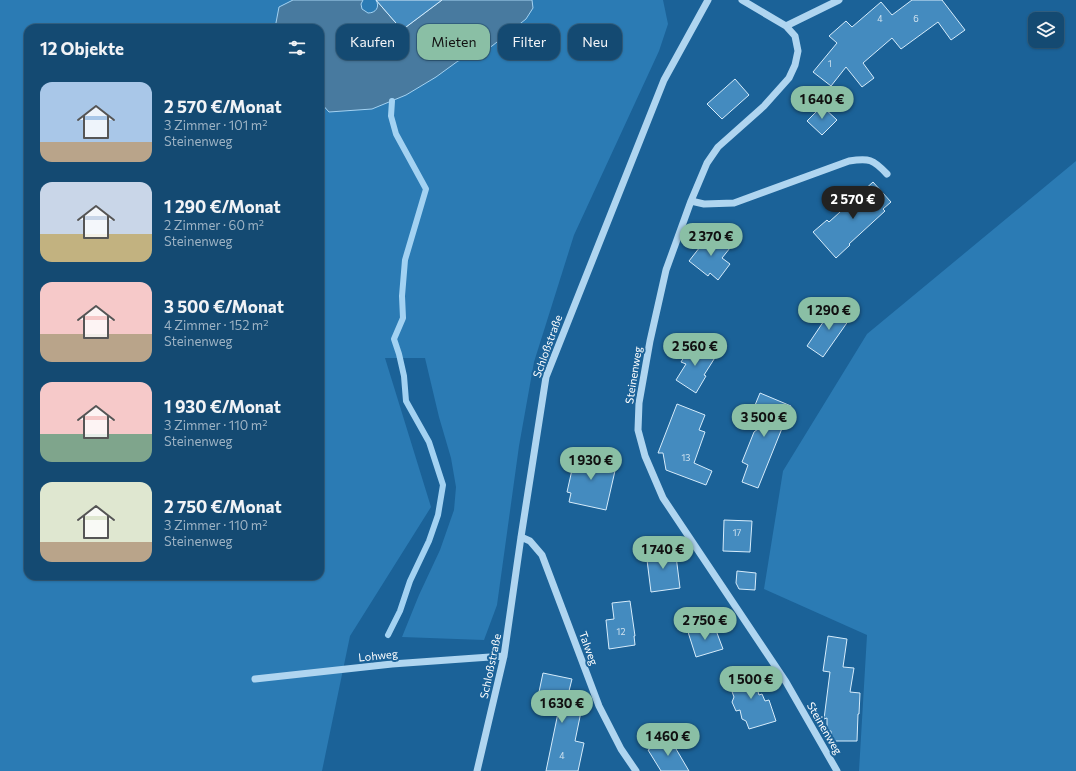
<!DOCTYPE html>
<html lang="de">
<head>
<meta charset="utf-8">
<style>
  :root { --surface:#144a72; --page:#1d5177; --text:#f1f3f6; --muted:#9db3c4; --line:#336284; --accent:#8abfa5 }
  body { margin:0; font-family:Commissioner,sans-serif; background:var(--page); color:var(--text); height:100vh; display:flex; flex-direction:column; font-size:15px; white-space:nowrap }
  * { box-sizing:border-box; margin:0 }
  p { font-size:13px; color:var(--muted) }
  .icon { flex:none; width:22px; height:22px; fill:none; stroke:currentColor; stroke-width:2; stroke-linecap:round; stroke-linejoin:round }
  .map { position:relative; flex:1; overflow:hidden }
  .drawer { position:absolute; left:24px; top:24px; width:300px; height:556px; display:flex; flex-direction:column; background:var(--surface); border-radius:12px; box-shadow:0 1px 3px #0004,0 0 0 1px var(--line) }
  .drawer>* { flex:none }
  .banner { position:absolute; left:336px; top:24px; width:380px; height:36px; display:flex; gap:8px }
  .buttons { position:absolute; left:1028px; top:12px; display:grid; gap:8px }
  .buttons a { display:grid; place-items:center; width:36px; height:36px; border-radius:8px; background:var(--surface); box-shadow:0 1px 3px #0004,0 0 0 1px var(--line); font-size:20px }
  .price { position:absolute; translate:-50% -34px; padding:0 9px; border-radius:14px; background:var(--accent); color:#111; font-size:13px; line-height:26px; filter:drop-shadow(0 1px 2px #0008) }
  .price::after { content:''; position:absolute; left:50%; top:24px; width:12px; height:9px; margin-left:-6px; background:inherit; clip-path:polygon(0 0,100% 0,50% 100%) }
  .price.on { background:#222; color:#fff }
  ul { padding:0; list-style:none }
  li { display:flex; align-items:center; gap:12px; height:100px; padding:0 16px }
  li span { display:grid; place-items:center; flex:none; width:112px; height:80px; border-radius:12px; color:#555 }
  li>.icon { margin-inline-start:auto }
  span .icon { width:48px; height:48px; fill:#fffc; stroke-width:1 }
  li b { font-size:17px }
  h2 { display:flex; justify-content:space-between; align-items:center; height:48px; padding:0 16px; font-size:17px }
  .tag { padding:0 14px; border-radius:12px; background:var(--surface); box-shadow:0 1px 3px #0004,0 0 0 1px var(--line); font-size:14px; line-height:36px }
  .tag.on { background:var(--accent); color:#111 }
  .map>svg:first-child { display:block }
</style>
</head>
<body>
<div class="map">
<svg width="1076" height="771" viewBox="0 0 1076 771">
  <rect width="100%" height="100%" fill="#1b6298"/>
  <path fill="#2b7bb4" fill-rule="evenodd" d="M0 0H663L668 24 659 51 574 235 534 362 519 446 497 605 484 640 402 637 419 595 440 550 454 510 456 487 451 458 439 417 425 358H385L431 507 350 636 322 771H0ZM28 28H320V576H28Z
    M1076 161V771H859L867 635 764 589 783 471 867 334Z"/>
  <path fill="#487a9f" stroke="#a3d2f2" d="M293 0H363L361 4 362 9 368 13C376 13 380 7 376 0L402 30 442 0H532L533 8 526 19 492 46 475 56 458 61 436 77 406 95 372 109 329 112 320 102V28H275L279 7Z"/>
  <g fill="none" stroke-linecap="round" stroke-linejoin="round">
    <path stroke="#a3d2f2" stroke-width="6" d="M388 635 400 611 410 581 429 541 438 515 443 485 429 442 406 401 404 376 399 354 394 339 403 318 402 296 405 260 426 189 396 134 391 116 392 101"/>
  </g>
  <path fill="#448bbf" stroke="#d6ecfb" d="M376 0H442L402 30Z
    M912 0H942L965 30 951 40 938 22 901 49 892 38 863 63 874 78 862 87 846 67 831 86 813 72 837 43 829 36 846 21 852 27 881 2 892 15Z
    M735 79 749 95 722 119 707 104Z
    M822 106 837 120 822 135 807 121Z
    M873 182 891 202 883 209 885 211 849 244 850 245 836 258 813 232 827 220 829 222Z
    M711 233 730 248 722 258 730 264 718 280 710 273 708 276 689 261Z
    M834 306 851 317 823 357 807 346Z
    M693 342 716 356 704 375 706 376 696 393 676 380 686 364 681 362Z
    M760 393 791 406 758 488 742 482 748 465 742 462 754 432 763 425 753 410Z
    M677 404 705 415 699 430 705 432 694 463 712 471 706 485 666 470 663 453H658Z
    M576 452 617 462 606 510 569 502 571 493 567 492Z
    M724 520 752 521 750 552 723 551Z
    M675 548 680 588 651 592 646 552Z
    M737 571 756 573 755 590 739 589 736 583Z
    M630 601 635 636H634L635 645 609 649 606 620 614 619 612 603Z
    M714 625 723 649 696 657 688 632Z
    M828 636 847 639 843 667 854 668 850 692 860 693 859 714H858L857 741H831V731H827V718L824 719 830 672 823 671Z
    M751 667 759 695 762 694 765 701 769 700 776 721 749 729 746 721 742 719 740 710 736 711 732 702 734 697 731 689 737 687 733 672Z
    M543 673 572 679 567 699 583 702 575 741 584 743 578 771H546L558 713 540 709 543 693 539 692Z
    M669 737 689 771H661L648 750Z"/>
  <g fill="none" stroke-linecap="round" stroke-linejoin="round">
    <path stroke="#afd5f0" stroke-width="7" d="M742 0 786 26 795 36 798 51 795 65 789 78 764 106 718 147 707 163 691 201 666 270 650 341 639 403 638 430 645 456 663 498 786 682 837 771
      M786 26 839 0
      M691 201 704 204 734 203 849 161C869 158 873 159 887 174
      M521 537 530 541 542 555 599 706 621 749 636 771
      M255 679 392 664 504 656
      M477 771 504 656 521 537 546 377 664 80 708 0"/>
  </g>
  <g text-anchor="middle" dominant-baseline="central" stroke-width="4" stroke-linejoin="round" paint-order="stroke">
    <g font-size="9" fill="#d0e2ef">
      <text x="880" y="18">4</text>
      <text x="916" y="18">6</text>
      <text x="830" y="63">1</text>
      <text x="686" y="457">13</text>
      <text x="737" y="532">17</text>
      <text x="621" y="631">12</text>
      <text x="562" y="755">4</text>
    </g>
    <g font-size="11" fill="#fff" stroke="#1b6298">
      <text transform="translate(547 346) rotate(-70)">Schloßstraße</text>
      <text transform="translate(633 375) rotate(-81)">Steinenweg</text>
      <text transform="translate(589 648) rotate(70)">Talweg</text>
      <text transform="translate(378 655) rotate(-6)">Lohweg</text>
      <text transform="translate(490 666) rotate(-78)">Schloßstraße</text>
      <text transform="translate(825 728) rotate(60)">Steinenweg</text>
    </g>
  </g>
</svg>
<div class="buttons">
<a><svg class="icon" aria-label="layers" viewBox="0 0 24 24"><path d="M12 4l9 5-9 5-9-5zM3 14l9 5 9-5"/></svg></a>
</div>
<b class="price" style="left:822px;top:120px">1 640 €</b>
<b class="price on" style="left:853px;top:220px">2 570 €</b>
<b class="price" style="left:711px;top:257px">2 370 €</b>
<b class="price" style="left:829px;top:331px">1 290 €</b>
<b class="price" style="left:695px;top:367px">2 560 €</b>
<b class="price" style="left:764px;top:438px">3 500 €</b>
<b class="price" style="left:591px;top:481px">1 930 €</b>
<b class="price" style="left:663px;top:570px">1 740 €</b>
<b class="price" style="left:705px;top:641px">2 750 €</b>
<b class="price" style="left:751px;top:700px">1 500 €</b>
<b class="price" style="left:562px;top:724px">1 630 €</b>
<b class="price" style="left:668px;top:757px">1 460 €</b>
<div class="banner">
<a class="tag">Kaufen</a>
<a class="tag on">Mieten</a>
<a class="tag">Filter</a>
<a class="tag">Neu</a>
</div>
<section class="drawer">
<h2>12 Objekte<svg class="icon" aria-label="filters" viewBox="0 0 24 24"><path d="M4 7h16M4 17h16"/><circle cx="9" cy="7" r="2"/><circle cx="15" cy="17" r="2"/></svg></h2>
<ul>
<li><span style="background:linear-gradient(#a9c7e8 75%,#b9a48a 0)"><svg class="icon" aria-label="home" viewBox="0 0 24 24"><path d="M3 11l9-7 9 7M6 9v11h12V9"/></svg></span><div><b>2 570 €/Monat</b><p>3 Zimmer · 101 m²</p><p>Steinenweg</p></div></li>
<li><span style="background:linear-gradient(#c9d6e8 65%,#c2b280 0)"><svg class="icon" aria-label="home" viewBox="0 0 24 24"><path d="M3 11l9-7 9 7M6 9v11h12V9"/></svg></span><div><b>1 290 €/Monat</b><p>2 Zimmer · 60 m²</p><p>Steinenweg</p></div></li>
<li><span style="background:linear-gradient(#f6c9c9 65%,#b9a48a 0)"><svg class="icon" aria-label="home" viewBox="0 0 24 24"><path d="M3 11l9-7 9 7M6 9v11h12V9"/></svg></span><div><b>3 500 €/Monat</b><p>4 Zimmer · 152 m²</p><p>Steinenweg</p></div></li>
<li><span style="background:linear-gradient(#f6c9c9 65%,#7fa58c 0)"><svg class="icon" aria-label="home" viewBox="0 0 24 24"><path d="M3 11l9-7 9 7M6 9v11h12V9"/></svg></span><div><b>1 930 €/Monat</b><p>3 Zimmer · 110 m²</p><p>Steinenweg</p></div></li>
<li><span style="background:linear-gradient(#dfe7d0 75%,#b9a48a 0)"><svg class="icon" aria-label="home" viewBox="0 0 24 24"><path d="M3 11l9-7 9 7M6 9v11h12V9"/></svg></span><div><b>2 750 €/Monat</b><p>3 Zimmer · 110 m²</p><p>Steinenweg</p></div></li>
</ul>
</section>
</div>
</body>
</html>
